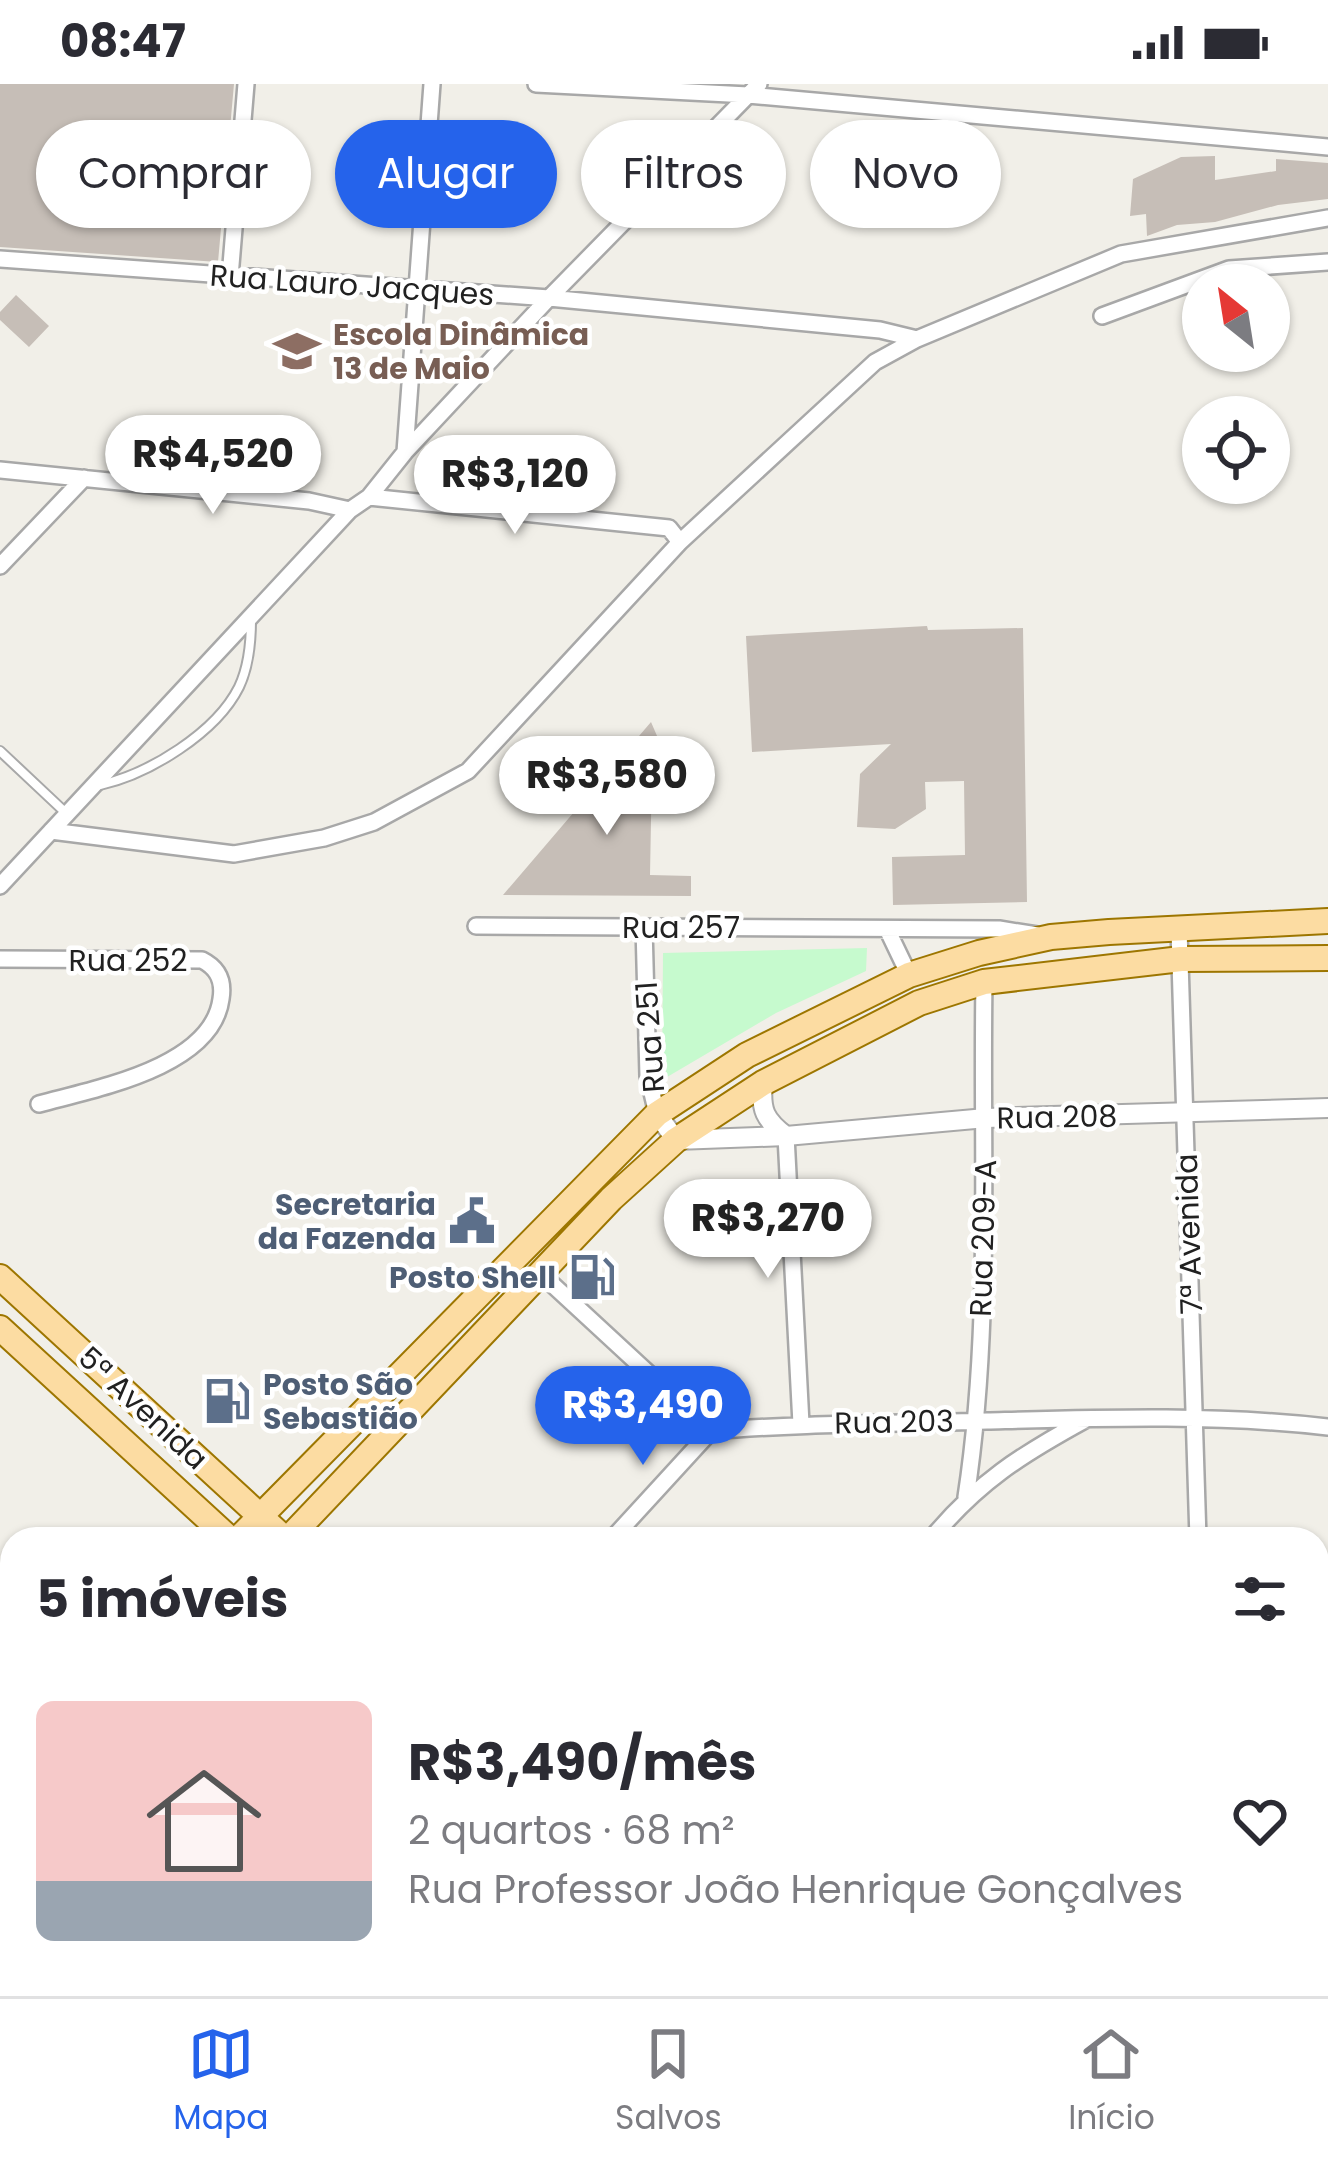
<!DOCTYPE html>
<html lang="pt">
<head>
<meta charset="utf-8">
<style>
  :root { --surface:#fff; --page:#f7f7f7; --text:#2b2b33; --muted:#7c7c81; --line:#e1e1e2; --accent:#2563eb }
  body { margin:0; font-family:Poppins,sans-serif; background:var(--page); color:var(--text); height:100vh; display:flex; flex-direction:column; font-size:45px; white-space:nowrap }
  * { box-sizing:border-box; margin:0 }
  p { font-size:39px; color:var(--muted) }
  .icon { flex:none; width:66px; height:66px; fill:none; stroke:currentColor; stroke-width:2; stroke-linecap:round; stroke-linejoin:round }
  .map { position:relative; flex:1; overflow:hidden }
  .drawer { position:absolute; left:0px; top:1443px; width:1329px; height:471px; display:flex; flex-direction:column; background:var(--surface); border-radius:36px 36px 0 0; box-shadow:0 3px 9px #0004 }
  .drawer>* { flex:none }
  .hud { position:absolute; left:36px; top:36px; width:1257px; height:108px; display:flex; gap:24px }
  .needle { width:78px; rotate:330deg }
  .controls { position:absolute; left:1182px; top:180px; display:grid; gap:24px }
  .controls a { display:grid; place-items:center; width:108px; height:108px; border-radius:50%; background:var(--surface); box-shadow:0 3px 9px #0004; font-size:60px }
  .price { position:absolute; translate:-50% -102px; padding:0 27px; border-radius:42px; background:#fff; color:#222; font-size:39px; line-height:78px; filter:drop-shadow(0 3px 6px #0008) }
  .price::after { content:''; position:absolute; left:50%; top:72px; width:36px; height:27px; margin-left:-18px; background:inherit; clip-path:polygon(0 0,100% 0,50% 100%) }
  .price.active { background:var(--accent); color:#fff }
  ul { padding:0; list-style:none }
  li { display:flex; align-items:center; gap:36px; height:300px; padding:0 36px }
  li+li { border-top:3px solid var(--line) }
  li span { display:grid; place-items:center; flex:none; width:336px; height:240px; border-radius:18px; color:#555 }
  li>.icon { margin-inline-start:auto }
  span .icon { width:144px; height:144px; fill:#fffc; stroke-width:1 }
  li b { font-size:51px }
  h2 { display:flex; justify-content:space-between; align-items:center; height:144px; padding:0 36px; font-size:51px }
  .chip { padding:0 42px; border-radius:54px; background:var(--surface); box-shadow:0 3px 9px #0004; font-size:42px; line-height:108px }
  .chip.active { background:var(--accent); color:#fff }
  .status { display:flex; justify-content:space-between; align-items:center; height:84px; padding:0 60px; background:var(--surface); direction:ltr }
  .status svg { height:33px; fill:currentColor }
  .tabs { display:flex; justify-content:space-around; align-items:center; height:168px; border-top:3px solid var(--line); background:var(--surface); font-size:33px; color:var(--muted) }
  .tabs a { display:grid; justify-items:center; gap:6px }
  .tabs .active { color:var(--accent) }
  .map>svg:first-child { display:block }
</style>
</head>
<body>
<div class="status"><b>08:47</b><svg viewBox="0 0 49 12"><path d="M0 12V9h3v3zM5 12V6h3v6zM10 12V3h3v9zM15 12V0h3v12zM26 1h20v11H26zM47 4h2v5h-2z"/></svg></div>
<div class="map">
<svg width="1328" height="1912" viewBox="0 0 1328 1912">
  <rect width="100%" height="100%" fill="#f1efe8"/>
  <path fill="#c6face" d="M867 864 866 887 776 929 662 996 663 869Z"/>
  <path fill="#c6beb7" d="M0 0H234L218 178 0 163Z
    M1215 72V96L1276 87V75L1328 79V115L1278 121 1215 138 1177 141 1147 152 1146 130 1130 132 1133 95 1181 73Z
    M16 211 49 242 29 263 0 236V228Z
    M927 542 928 546 1023 544 1027 818 893 821 892 773 965 771 964 697 925 698 926 725 895 745 857 743 860 690 891 660 752 668 746 552Z
    M651 638 670 682H652L650 791 691 792V812L503 811Z"/>
  <g fill="none" stroke-linecap="round" stroke-linejoin="round">
    <defs>
      <path id="service" d="M0 667 67 730
        M100 701C149 690 216 649 239 603 249 582 251 559 251 536
        M894 1902 903 1906 911 1902"/>
      <path id="minor" d="M536 0 748 11 1328 63
        M0 175 549 214 880 246 917 255
        M230 193 246 0
        M1102 232 1229 185 1328 178
        M405 368 432 0
        M0 386 309 417 350 426
        M369 413 669 444 680 458
        M0 482 84 394
        M51 747 234 770 324 754 374 738 468 687 680 458 875 278 917 255 1121 170 1328 134
        M0 802 350 426 369 413 405 368 549 214 759 0
        M476 842 999 845 1037 851
        M644 843 648 992 657 1030
        M887 845 909 891
        M1179 845 1198 1455
        M0 875 202 876C218 884 224 897 221 915 212 984 93 1005 39 1020
        M786 1052 801 1340
        M541 1190 711 1347C803 1339 895 1340 987 1337 1100 1334 1215 1330 1328 1343
        M966 1413C992 1243 981 1070 984 898
        M612 1455 711 1347
        M931 1455C978 1398 1021 1371 1085 1336
        M1317 1604 1328 1614
        M0 1806 12 1818
        M1317 1868 1328 1878
        M102 1902 112 1912
        M182 1912 191 1902
        M511 1912 521 1902
        M800 1912 810 1902
        M1072 1912 1081 1902
        M1209 1912 1210 1902"/>
      <path id="tertiary" d="M763 999C760 1026 765 1036 786 1052
        M657 1030 676 1056 786 1052 986 1034 1328 1024"/>
      <path id="secondary" d="M707 1902 718 1912
        M752 1902 763 1912"/>
      <path id="primary" d="M0 1193 285 1455
        M0 1244 230 1455
        M238 1455 657 1030 747 971 909 891 979 869 1051 853 1109 848 1328 837
        M288 1455 611 1115 676 1056 763 999 919 919 984 898 1181 875 1328 874
        M0 1715 12 1702
        M0 1766 12 1753"/>
    </defs>
    <use href="#service" stroke="#a8a8a8" stroke-width="12"/>
    <use href="#minor" stroke="#a8a8a8" stroke-width="20"/>
    <use href="#tertiary" stroke="#a8a8a8" stroke-width="22"/>
    <use href="#secondary" stroke="#647a05" stroke-width="26"/>
    <use href="#primary" stroke="#9d7600" stroke-width="28"/>
    <use href="#service" stroke="#fff" stroke-width="8"/>
    <use href="#minor" stroke="#fff" stroke-width="15"/>
    <use href="#tertiary" stroke="#fff" stroke-width="18"/>
    <use href="#secondary" stroke="#f2fabd" stroke-width="21"/>
    <use href="#primary" stroke="#fcdca2" stroke-width="24"/>
  </g>
  <defs>
    <symbol id="school-bare" viewBox="-9 -9 18 18"><path d="M0-5L7-2L0 1L-7-2ZM-4 1L0 2.5L4 1V4Q0 6-4 4Z" fill="#8d6e63" stroke="#fff" stroke-width="2.5" paint-order="stroke"/></symbol>
    <symbol id="civic-bare" viewBox="-9 -9 18 18"><path d="M-.6-6.5H3V-4.5H.6V-3L4-1V1h2V6H-6V1h2V-1L-.6-3ZM-1.2 2.5V6h2.4V2.5Z" fill="#5c6f8a" stroke="#fff" stroke-width="2.5" paint-order="stroke"/></symbol>
    <symbol id="fuel-bare" viewBox="-9 -9 18 18"><path d="M-5.5-6h7V0h2V4h1.3V-2.5L3-4.5l.8-.8L6-3V5H2.5V1h-1V6h-7ZM-4.2-4.7v3.2H.2V-4.7Z" fill="#5c6f8a" stroke="#fff" stroke-width="2.5" paint-order="stroke"/></symbol>
  </defs>
  <g fill-rule="evenodd">
    <use href="#school-bare" x="264" y="234" width="66" height="66"/>
    <use href="#civic-bare" x="439" y="1104" width="66" height="66"/>
    <use href="#fuel-bare" x="559" y="1160" width="66" height="66"/>
    <use href="#fuel-bare" x="194" y="1284" width="66" height="66"/>
  </g>
  <g text-anchor="middle" dominant-baseline="central" stroke-width="9" stroke-linejoin="round" paint-order="stroke">
    <g font-size="30" fill="#212121" stroke="#fff">
      <text transform="translate(352 201) rotate(4)">Rua Lauro Jacques</text>
      <text x="681" y="843">Rua 257</text>
      <text x="128" y="876">Rua 252</text>
      <text transform="translate(650 953) rotate(-94)">Rua 251</text>
      <text transform="translate(1057 1033) rotate(-1)">Rua 208</text>
      <text transform="translate(1189 1150) rotate(-92)">7ª Avenida</text>
      <text transform="translate(983 1154) rotate(-88)">Rua 209-A</text>
      <text transform="translate(143 1324) rotate(43)">5ª Avenida</text>
      <text transform="translate(894 1338) rotate(-1)">Rua 203</text>
    </g>
    <g font-size="30" font-weight="bold" fill="#785e54" stroke="#fff" text-anchor="start">
      <text x="333" y="250">Escola Dinâmica<tspan x="333" dy="34">13 de Maio</tspan></text>
    </g>
    <g font-size="30" font-weight="bold" fill="#4e5e75" stroke="#fff" text-anchor="end">
      <text x="436" y="1120">Secretaria<tspan x="436" dy="34">da Fazenda</tspan></text>
      <text x="556" y="1193">Posto Shell</text>
      <text x="263" y="1300" text-anchor="start">Posto São<tspan x="263" dy="34">Sebastião</tspan></text>
    </g>
  </g>
</svg>
<div class="controls">
<a><svg class="needle" viewBox="-14 -14 28 28"><path d="M0-13l5 13h-10z" fill="#e53935"/><path d="M0 13l5-13h-10z" fill="#7c7c81"/></svg></a>
<a><svg class="icon" aria-label="locate" viewBox="0 0 24 24"><circle cx="12" cy="12" r="6"/><path d="M12 2v4M12 18v4M2 12h4M18 12h4"/></svg></a>
</div>
<b class="price" style="left:213px;top:433px">R$4,520</b>
<b class="price" style="left:515px;top:453px">R$3,120</b>
<b class="price" style="left:607px;top:754px">R$3,580</b>
<b class="price" style="left:768px;top:1197px">R$3,270</b>
<b class="price active" style="left:643px;top:1384px">R$3,490</b>
<div class="hud">
<a class="chip">Comprar</a>
<a class="chip active">Alugar</a>
<a class="chip">Filtros</a>
<a class="chip">Novo</a>
</div>
<section class="drawer">
<h2>5 imóveis<svg class="icon" aria-label="filters" viewBox="0 0 24 24"><path d="M4 7h16M4 17h16"/><circle cx="9" cy="7" r="2"/><circle cx="15" cy="17" r="2"/></svg></h2>
<ul>
<li><span style="background:linear-gradient(#f6c9c9 75%,#9aa5b1 0)"><svg class="icon" aria-label="home" viewBox="0 0 24 24"><path d="M3 11l9-7 9 7M6 9v11h12V9"/></svg></span><div><b>R$3,490/mês</b><p>2 quartos · 68 m²</p><p>Rua Professor João Henrique Gonçalves</p></div><svg class="icon" aria-label="heart" viewBox="0 0 24 24"><path d="M12 20l-8-8c-3-5 5-10 8-4 3-6 11-1 8 4z"/></svg></li>
</ul>
</section>
</div>
<nav class="tabs">
<a class="active"><svg class="icon" aria-label="map" viewBox="0 0 24 24"><path d="M3 6l6-2 6 2 6-2v14l-6 2-6-2-6 2zM9 4v14M15 6v14"/></svg>Mapa</a>
<a><svg class="icon" aria-label="saved" viewBox="0 0 24 24"><path d="M7 4h10v16l-5-4-5 4z"/></svg>Salvos</a>
<a><svg class="icon" aria-label="home" viewBox="0 0 24 24"><path d="M3 11l9-7 9 7M6 9v11h12V9"/></svg>Início</a>
</nav>
</body>
</html>
